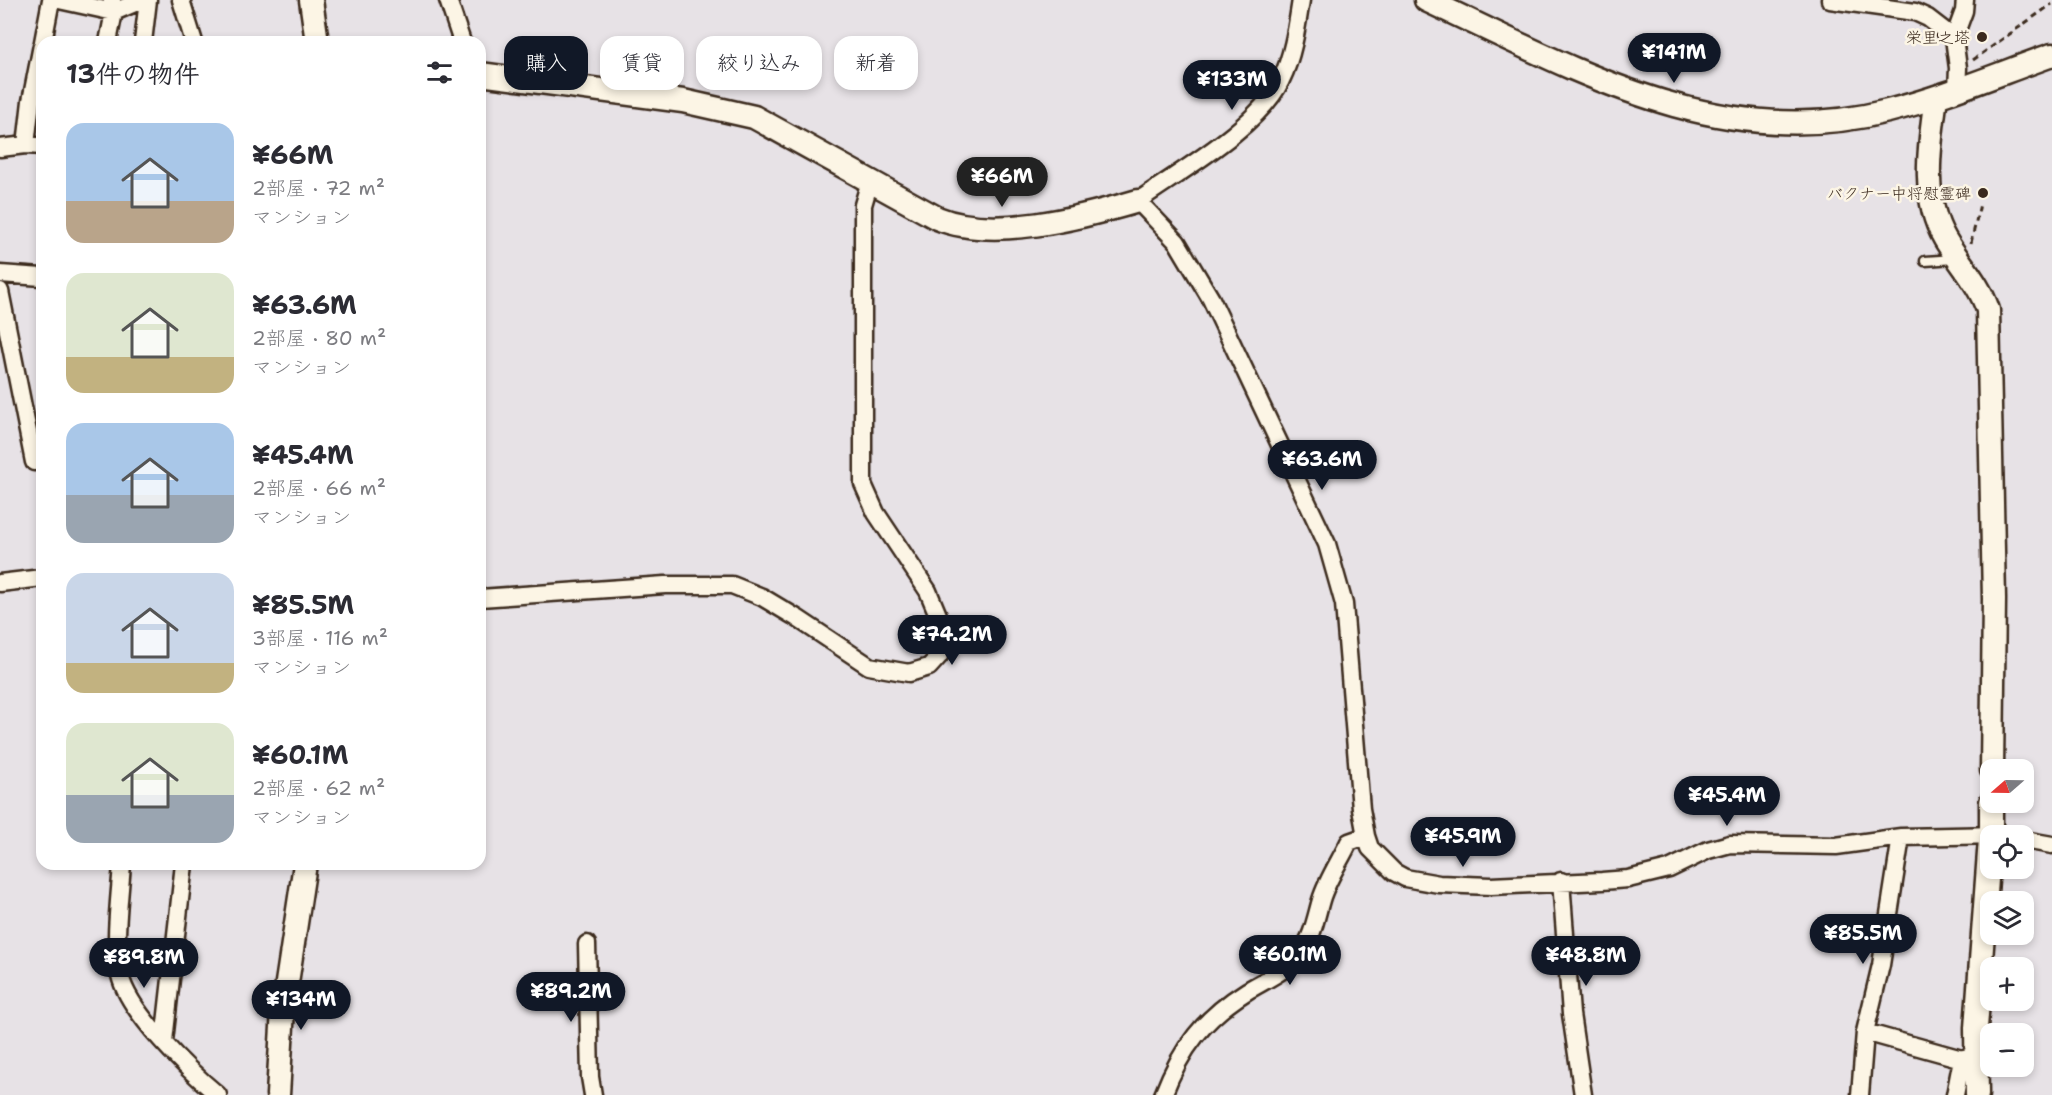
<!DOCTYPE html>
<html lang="ja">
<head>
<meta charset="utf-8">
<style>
  :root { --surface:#fff; --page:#f2f2f3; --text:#2b2b33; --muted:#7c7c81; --accent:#111827 }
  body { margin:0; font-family:"Shantell Sans","Klee One",sans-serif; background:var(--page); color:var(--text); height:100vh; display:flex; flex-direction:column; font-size:22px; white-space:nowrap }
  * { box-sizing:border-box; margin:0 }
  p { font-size:20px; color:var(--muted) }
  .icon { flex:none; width:33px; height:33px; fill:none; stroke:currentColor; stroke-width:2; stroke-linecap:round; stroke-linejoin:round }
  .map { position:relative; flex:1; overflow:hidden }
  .side { position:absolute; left:36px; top:36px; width:450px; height:834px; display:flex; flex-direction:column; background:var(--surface); border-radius:18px; box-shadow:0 3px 9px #0003 }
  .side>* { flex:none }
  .hud { position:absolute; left:504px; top:36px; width:570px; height:54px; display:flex; gap:12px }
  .needle { width:39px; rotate:250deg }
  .tools { position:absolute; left:1980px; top:759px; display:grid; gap:12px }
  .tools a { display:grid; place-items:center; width:54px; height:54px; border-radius:12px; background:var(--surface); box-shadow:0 3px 9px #0003; font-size:30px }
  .price { position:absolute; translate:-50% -51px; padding:0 14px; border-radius:21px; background:var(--accent); color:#fff; font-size:20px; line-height:39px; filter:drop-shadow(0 2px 3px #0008) }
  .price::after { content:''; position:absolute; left:50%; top:36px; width:18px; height:14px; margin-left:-9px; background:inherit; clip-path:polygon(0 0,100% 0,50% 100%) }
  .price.active { background:#222; color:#fff }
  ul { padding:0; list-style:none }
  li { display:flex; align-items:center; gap:18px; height:150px; padding:0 30px }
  li span { display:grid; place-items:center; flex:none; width:168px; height:120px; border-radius:18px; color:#555 }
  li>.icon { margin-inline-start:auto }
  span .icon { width:72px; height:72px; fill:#fffc; stroke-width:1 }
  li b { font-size:26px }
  h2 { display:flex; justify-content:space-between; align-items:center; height:72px; padding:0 30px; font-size:26px }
  .chip { padding:0 21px; border-radius:18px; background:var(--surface); box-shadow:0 3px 9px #0003; font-size:21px; line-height:54px }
  .chip.active { background:var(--accent); color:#fff }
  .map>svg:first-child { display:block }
</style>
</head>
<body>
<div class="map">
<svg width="2052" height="1095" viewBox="0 0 2052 1095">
  <rect width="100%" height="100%" fill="#e7e2e6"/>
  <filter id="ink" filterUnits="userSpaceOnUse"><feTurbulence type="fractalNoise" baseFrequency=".0167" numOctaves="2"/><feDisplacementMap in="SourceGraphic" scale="12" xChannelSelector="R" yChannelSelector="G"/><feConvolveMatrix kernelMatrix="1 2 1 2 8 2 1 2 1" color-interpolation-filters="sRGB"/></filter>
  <g filter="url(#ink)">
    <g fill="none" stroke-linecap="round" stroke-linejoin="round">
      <defs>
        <path id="lane" d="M1925 261 1955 259"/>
        <path id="street" d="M59 0 114 12 142 0
          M181 0 194 42
          M448 0 462 42
          M1301 0C1297 26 1293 56 1281 80 1259 127 1180 171 1138 201L1177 242 1211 299 1327 544 1344 604 1361 809 1366 836 1370 848 1394 872 1405 878 1439 884 1491 886 1602 881 1628 879 1669 869 1708 850 1730 844 1836 846 1901 837 2001 835
          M1830 0 1915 12 1928 18 1954 38
          M43 42 51 0
          M108 42 114 12 112 1
          M143 42 148 0
          M1957 89 1958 68 1954 38 1964 11 1965 0
          M26 145 31 101 42 45
          M0 148 26 145 42 146
          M0 274 42 277
          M0 291 34 462
          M0 583 42 578
          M480 598 665 585H732L762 597 797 618 869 666 909 673 929 667 939 656 942 640 938 615 928 591 876 513 863 484V205L870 181
          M2024 840 2052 845
          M122 864C120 895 113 946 120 975 128 1012 189 1071 218 1095
          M1561 881 1571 1014 1583 1095
          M587 944 590 1077 593 1095
          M1865 1032 1962 1059
          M164 1041 184 864
          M1163 1095C1181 1048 1204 1018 1247 991 1267 979 1289 970 1302 951 1313 936 1316 917 1321 900 1327 880 1340 861 1349 842L1366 836
          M1860 1095 1865 1032 1881 965 1901 837
          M1955 1095 1962 1059 1973 1055"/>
        <path id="secondary" d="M311 0 317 42
          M1426 0C1574 69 1719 154 1888 111 1944 97 1998 74 2052 55
          M480 74 683 101 754 117 937 218C993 241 1080 218 1138 201
          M1936 97C1930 143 1920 196 1945 239 1959 263 1979 283 1988 310L1994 599 1992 770
          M1991 836V802
          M278 1095 283 1009 305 864
          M1977 1095 1976 1028 1990 839"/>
      </defs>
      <use href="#lane" stroke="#3b2a1e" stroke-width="13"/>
      <use href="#street" stroke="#3b2a1e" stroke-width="21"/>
      <use href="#secondary" stroke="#3b2a1e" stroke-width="27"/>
      <path stroke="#3b2a1e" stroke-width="3" stroke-dasharray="6 4.5" stroke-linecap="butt" d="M1973 60 2052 4
        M1971 243 1980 204"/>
      <use href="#lane" stroke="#fcf5e5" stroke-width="8"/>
      <use href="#street" stroke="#fcf5e5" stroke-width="16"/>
      <use href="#secondary" stroke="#fcf5e5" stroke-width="22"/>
    </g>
  </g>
  <g fill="#3b2a1e" stroke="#fcf5e5" stroke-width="2">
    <circle cx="1982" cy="37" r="6"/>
    <circle cx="1983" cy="193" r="6"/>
  </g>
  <g text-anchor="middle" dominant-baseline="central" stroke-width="5" stroke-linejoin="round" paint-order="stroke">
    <g font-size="16" fill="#3b2a1e" stroke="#fcf5e5" text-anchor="end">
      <text x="1970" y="37">栄里之塔</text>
      <text x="1971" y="193">バクナー中将慰霊碑</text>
    </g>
  </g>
</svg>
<div class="tools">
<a><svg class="needle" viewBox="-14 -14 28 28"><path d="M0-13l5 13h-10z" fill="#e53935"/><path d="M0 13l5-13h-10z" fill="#7c7c81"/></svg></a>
<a><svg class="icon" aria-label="locate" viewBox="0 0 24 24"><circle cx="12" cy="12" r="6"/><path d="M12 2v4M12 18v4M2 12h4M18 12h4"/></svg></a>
<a><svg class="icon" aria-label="layers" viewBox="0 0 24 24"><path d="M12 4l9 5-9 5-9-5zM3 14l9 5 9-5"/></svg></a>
<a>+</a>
<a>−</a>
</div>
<b class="price" style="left:1674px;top:84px">¥141M</b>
<b class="price" style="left:1232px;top:111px">¥133M</b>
<b class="price active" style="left:1002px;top:208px">¥66M</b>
<b class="price" style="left:1322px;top:491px">¥63.6M</b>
<b class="price" style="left:952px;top:666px">¥74.2M</b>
<b class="price" style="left:1727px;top:827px">¥45.4M</b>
<b class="price" style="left:1463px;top:868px">¥45.9M</b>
<b class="price" style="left:1863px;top:965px">¥85.5M</b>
<b class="price" style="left:1290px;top:986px">¥60.1M</b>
<b class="price" style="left:1586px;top:987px">¥48.8M</b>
<b class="price" style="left:144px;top:989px">¥89.8M</b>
<b class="price" style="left:571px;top:1023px">¥89.2M</b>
<b class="price" style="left:301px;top:1031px">¥134M</b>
<div class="hud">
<a class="chip active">購入</a>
<a class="chip">賃貸</a>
<a class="chip">絞り込み</a>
<a class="chip">新着</a>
</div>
<section class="side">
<h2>13件の物件<svg class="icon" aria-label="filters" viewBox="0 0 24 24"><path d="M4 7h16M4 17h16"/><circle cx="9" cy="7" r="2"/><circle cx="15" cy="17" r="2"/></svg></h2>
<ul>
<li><span style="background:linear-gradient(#a9c7e8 65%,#b9a48a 0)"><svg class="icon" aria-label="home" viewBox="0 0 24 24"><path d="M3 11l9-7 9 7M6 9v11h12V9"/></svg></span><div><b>¥66M</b><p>2部屋 · 72 m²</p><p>マンション</p></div></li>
<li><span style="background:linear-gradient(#dfe7d0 70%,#c2b280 0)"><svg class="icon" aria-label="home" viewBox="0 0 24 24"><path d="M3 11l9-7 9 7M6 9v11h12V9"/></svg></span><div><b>¥63.6M</b><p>2部屋 · 80 m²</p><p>マンション</p></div></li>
<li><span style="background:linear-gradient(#a9c7e8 60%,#9aa5b1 0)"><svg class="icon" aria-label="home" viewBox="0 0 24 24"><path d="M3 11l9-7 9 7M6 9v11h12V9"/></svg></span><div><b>¥45.4M</b><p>2部屋 · 66 m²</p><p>マンション</p></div></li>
<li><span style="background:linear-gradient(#c9d6e8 75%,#c2b280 0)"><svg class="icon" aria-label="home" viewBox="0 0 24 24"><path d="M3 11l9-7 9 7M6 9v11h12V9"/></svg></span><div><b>¥85.5M</b><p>3部屋 · 116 m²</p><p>マンション</p></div></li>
<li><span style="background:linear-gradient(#dfe7d0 60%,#9aa5b1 0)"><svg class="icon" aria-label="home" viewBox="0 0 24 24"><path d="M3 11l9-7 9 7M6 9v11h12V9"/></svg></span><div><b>¥60.1M</b><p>2部屋 · 62 m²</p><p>マンション</p></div></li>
</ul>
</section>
</div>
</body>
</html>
